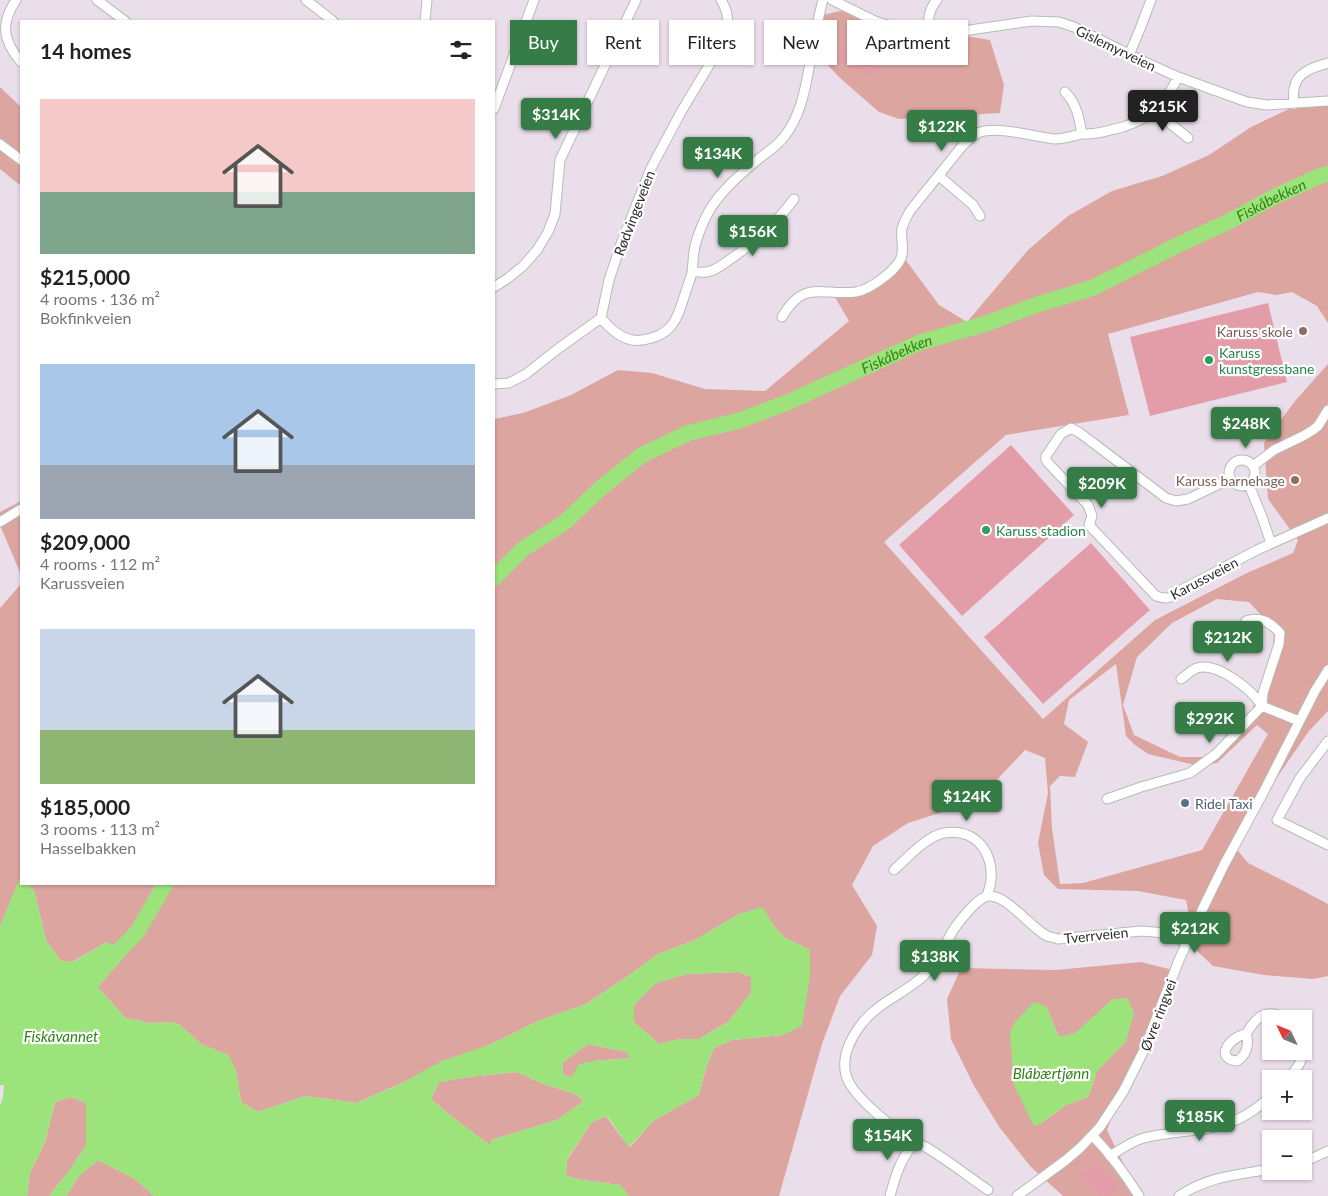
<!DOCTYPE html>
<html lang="en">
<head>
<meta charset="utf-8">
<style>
  :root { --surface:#fff; --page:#f6f6f6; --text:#222; --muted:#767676; --accent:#357c46 }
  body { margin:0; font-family:Lato,sans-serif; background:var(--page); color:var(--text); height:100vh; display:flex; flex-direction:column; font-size:19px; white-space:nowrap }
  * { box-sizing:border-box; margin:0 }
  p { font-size:16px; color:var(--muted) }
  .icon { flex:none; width:28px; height:28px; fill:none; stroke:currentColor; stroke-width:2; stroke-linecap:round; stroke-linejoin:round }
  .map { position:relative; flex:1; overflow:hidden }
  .panel { position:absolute; left:20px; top:20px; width:475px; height:865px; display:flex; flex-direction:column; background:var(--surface); border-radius:0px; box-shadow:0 1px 4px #0004 }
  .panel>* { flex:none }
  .banner { position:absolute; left:510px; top:20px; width:475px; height:45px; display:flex; gap:10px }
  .needle { width:32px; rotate:313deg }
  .fabs { position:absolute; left:1262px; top:1010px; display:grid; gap:10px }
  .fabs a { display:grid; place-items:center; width:50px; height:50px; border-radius:0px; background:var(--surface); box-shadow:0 1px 4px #0004; font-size:25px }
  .price { position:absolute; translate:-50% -42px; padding:0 11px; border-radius:5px; background:var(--accent); color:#fff; font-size:16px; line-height:32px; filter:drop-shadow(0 1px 2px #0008) }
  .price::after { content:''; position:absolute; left:50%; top:30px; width:15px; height:11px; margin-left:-8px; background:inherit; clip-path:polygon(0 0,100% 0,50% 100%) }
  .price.on { background:#222; color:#fff }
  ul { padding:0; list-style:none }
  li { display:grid; align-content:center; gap:10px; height:265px; padding:0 20px }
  li span { display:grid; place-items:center; height:155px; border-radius:0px; color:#555 }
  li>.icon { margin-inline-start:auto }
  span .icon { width:90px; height:90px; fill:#fffc; stroke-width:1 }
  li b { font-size:21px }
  h2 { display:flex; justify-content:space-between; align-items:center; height:60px; padding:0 20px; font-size:21px }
  .pill { padding:0 18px; border-radius:0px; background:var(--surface); box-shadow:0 1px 4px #0004; font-size:18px; line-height:45px }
  .pill.on { background:var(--accent); color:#fff }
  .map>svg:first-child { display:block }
</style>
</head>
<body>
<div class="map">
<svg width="1328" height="1196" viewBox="0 0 1328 1196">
  <rect width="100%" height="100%" fill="#ebdeeb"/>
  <path fill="#dda5a0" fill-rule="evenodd" d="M840 11 889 23 990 40 1004 85 1000 113 899 119 879 112 840 78 813 50 823 15Z
    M0 87 21 107V186L0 169Z
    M1328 100V323L1317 306 1292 292 1277 295 1258 292 1108 334 1129 415 1006 435 884 542 1043 719 1155 620 1247 573 1293 553 1298 540 1268 499 1264 443 1295 401 1328 364V711L1309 731 1280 773 1234 846 1248 863 1294 886 1328 904V976L1313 979 1264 975 1213 966 1196 950 1186 900 1138 891 1058 889 1044 875 1038 843 1048 793 1045 758 1025 750 990 787 955 808 908 823 873 846 852 885 877 926 872 955 840 996 822 1044 779 1196H629L620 1185 582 1180 566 1176 567 1160 591 1123 606 1116 619 1134 630 1147 653 1121 699 1095 706 1068 714 1048 732 1040 783 1035 810 950 785 938 773 925 763 908 739 914 695 940 658 954 628 976 586 1004 538 1021 491 1044 356 1103 305 1096 258 1112 241 1102 236 1071 228 1055 201 1044 179 1024 168 1022 150 1023 125 1018 98 987 123 958 107 942 72 962 61 961 46 940 34 890 27 884H494V419L523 413 571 395 618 370 652 373 705 389 765 391 849 321 833 294 884 280 902 255 939 305 967 322 1028 250 1068 216 1112 191 1162 176 1209 155 1251 127 1295 106ZM1217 599 1249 602 1274 629 1272 666 1249 716 1213 757H1180L1134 735 1123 705 1137 657 1172 623ZM1116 664 1126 736 1135 745 1148 754 1195 765 1217 763 1257 725 1268 734 1202 850 1083 883 1060 884 1052 828 1050 786 1060 776 1075 777 1088 742 1064 724 1069 700Z
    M21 501V575L0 525V512Z
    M21 584V878H20L0 927V608Z
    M1141 962 1173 970 1170 1002 1148 1046 1122 1089 1107 1130 1127 1171 1136 1196H1063L1031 1167 1000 1128 974 1086 951 1039 947 999 961 968 1055 970ZM1113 999 1126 1041 1097 1071 1088 1097 1066 1105 1040 1124 1046 1006 1059 1037 1075 1034Z
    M738 972 752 977 751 993 728 1022 699 1039H680L659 1044 634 1022V1005L655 983 687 974Z
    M588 1044 627 1052 630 1058 594 1061 571 1078 563 1074 562 1063Z
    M517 1072 541 1083 575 1094 584 1101 557 1120 491 1140 492 1147 451 1116 431 1099 439 1082 468 1077Z
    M71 1097 86 1103V1145L69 1171 49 1196H27L30 1173 45 1142 55 1102Z
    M98 1160 135 1179 154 1196H66L79 1176Z"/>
  <path fill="#e39da8" d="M848 36 883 51 873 76 837 60Z
    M1268 303 1287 382 1150 416 1130 337Z
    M1011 445 1074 515 962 616 899 545Z
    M1091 543 1150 610 1043 704 984 637Z
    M1096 1162 1121 1187 1112 1196H1099L1080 1177Z"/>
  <path fill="#9ce37b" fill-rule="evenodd" d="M20 877 21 878V884H27L34 890 46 940 61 961 73 962 107 942 118 947 123 958 98 987 125 1018 150 1023 168 1022 179 1024 201 1044 229 1055 236 1071 241 1102 258 1112 305 1096 356 1103 398 1085 442 1061 491 1044 538 1021 586 1004 628 976 658 954 695 940 739 914 763 907 773 925 785 938 810 950V976L802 1026 783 1035 732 1040 714 1048 706 1068 699 1095 653 1121 629 1147 607 1116 591 1123 567 1159 566 1176 582 1180 620 1185 629 1196H154L135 1179 98 1160 79 1176 66 1196H49L69 1171 86 1145V1103L71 1097 55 1102 45 1142 30 1173 27 1196H0V1106L3 1097 4 1085H0V927ZM738 972 751 977V993L728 1022 699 1039H680L659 1044 634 1022V1005L656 983 687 974ZM588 1044 627 1052 630 1058 594 1061 579 1064 571 1078 563 1074 562 1063ZM517 1072 541 1083 575 1094 584 1101 557 1120 491 1140V1146L451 1116 431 1099 439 1082 468 1077Z
    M1127 998 1134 1013 1126 1041 1097 1071 1088 1097 1066 1105 1040 1124 1034 1126 1014 1085 1010 1033 1015 1022 1034 1002 1046 1006 1059 1037 1075 1033 1113 999Z"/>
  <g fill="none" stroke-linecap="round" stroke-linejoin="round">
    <g stroke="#9ce37b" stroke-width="16">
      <path id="s1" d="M494 578 523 549 565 522 602 487 642 455 688 433 738 421 786 403 921 342 982 325 1042 303 1092 288 1184 242 1228 222 1272 198 1320 176 1328 174"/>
      <path d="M120 950 138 931 165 884"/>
    </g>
    <defs>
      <path id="minor" d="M16 0C0 24 3 41 21 62
        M97 0 125 21
        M306 0 333 21
        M832 0 875 21 894 27 930 32H956L1032 21 1059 22 1074 27 1145 62 1178 77 1247 102 1267 105 1328 101
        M425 21 427 0
        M930 32C927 20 929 9 937 0
        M1129 55 1140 29 1151 0
        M1065 92C1077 104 1079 118 1082 134
        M1294 104C1290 76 1305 69 1328 63
        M1159 107 1172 125 1188 138
        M494 109 534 0
        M0 144 21 160
        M939 176 973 205 980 216
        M692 271C704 274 712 272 722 265 749 247 775 225 794 199
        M494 287 507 279 523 266 537 250 548 232 555 214 560 160 636 0
        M782 317C804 279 821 296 856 292 869 290 892 273 899 262 906 253 900 239 902 228 904 222 907 216 910 211L963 145C968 141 972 136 978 133 996 125 1035 137 1055 139 1064 139 1072 136 1081 134 1086 134 1091 134 1097 133 1105 132 1114 129 1123 127 1151 118 1165 104 1178 77
        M601 318C611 330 625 343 642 340 672 336 677 320 685 294 687 287 690 280 692 273 693 264 693 255 695 246 698 234 703 222 709 211 722 189 742 173 761 157 769 151 778 145 784 137 801 115 805 90 810 63 814 42 817 21 823 0
        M494 384 509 383 526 374 559 348 601 318 609 280 621 244 651 168 681 112 723 42C729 27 730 14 721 0
        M1229 473a13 13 0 1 1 26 0a13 13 0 1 1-26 0Z
        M1253 466 1274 450 1303 436 1313 430 1318 426 1328 410
        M1230 479 1188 499 1176 501 1166 498 1080 433 1071 428 1061 434 1046 456V460L1049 464 1088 505 1092 516 1089 525 1156 596C1168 600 1171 598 1181 590L1257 550 1328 518
        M1249 485 1262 517 1271 543
        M0 522 21 509
        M1246 621C1260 616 1270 622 1280 633L1279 644 1263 693 1262 706
        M1181 679C1187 675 1191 670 1197 668 1218 662 1252 690 1262 706
        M1328 741 1300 778 1277 820 1328 845
        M1107 799 1141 787 1190 773 1216 754 1262 706 1299 721
        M894 870C907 858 927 836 944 833 982 826 1000 865 987 895
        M1246 1034C1250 1044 1246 1056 1237 1061 1214 1059 1229 1037 1246 1034 1256 1017 1266 1007 1287 1019
        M1288 1079C1298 1067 1304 1060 1304 1043
        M1093 1136C1110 1154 1126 1175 1139 1196
        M1110 1156C1121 1149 1132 1141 1144 1138 1174 1130 1207 1133 1236 1120 1248 1115 1261 1105 1271 1096
        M1304 1162 1328 1151
        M988 1190C969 1177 950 1162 929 1149 925 1146 920 1145 916 1142 897 1132 851 1096 846 1075 841 1056 852 1036 863 1022 883 998 915 990 933 965 941 955 946 943 952 932 959 921 967 912 976 903 980 900 984 896 989 896 1007 895 1031 928 1047 936 1051 937 1055 938 1058 939L1141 931 1166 933 1175 937 1187 943
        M890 1196C896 1174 900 1160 915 1142
        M1017 1196 1066 1160 1081 1147 1100 1127 1123 1092 1144 1050 1179 960 1205 904 1224 865 1263 793 1315 691 1328 670
        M1179 1196C1209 1176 1237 1175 1271 1169"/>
    </defs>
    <use href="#minor" stroke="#b2bdb5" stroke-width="11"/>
    <use href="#minor" stroke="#fff" stroke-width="9"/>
  </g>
  <g fill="#8d6e63" stroke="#fff" stroke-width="2">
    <circle cx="1303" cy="331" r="5"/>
    <circle cx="1295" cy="480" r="5"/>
  </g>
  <g fill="#2e9e5b" stroke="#fff" stroke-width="2">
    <circle cx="1209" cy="360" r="5"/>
    <circle cx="986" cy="530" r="5"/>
  </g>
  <circle fill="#5c6f8a" stroke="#fff" stroke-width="2" cx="1185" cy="803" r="5"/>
  <g text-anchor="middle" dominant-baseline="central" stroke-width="4.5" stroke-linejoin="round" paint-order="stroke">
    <g font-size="14" fill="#2b2b2b" stroke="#fff">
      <text transform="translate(1116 48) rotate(26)">Gislemyrveien</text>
      <text transform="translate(634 213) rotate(-69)">Rødvingeveien</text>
      <text transform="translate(1204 578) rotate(-28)">Karussveien</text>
      <text transform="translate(1096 935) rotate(-6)">Tverrveien</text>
      <text transform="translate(1158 1015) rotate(-69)">Øvre ringvei</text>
    </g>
    <g font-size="14" fill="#785e54" stroke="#fff" text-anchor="end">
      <text x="1293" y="331">Karuss skole</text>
      <text x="1285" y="480">Karuss barnehage</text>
    </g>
    <g font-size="14" fill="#27864d" stroke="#fff" text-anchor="start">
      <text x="1219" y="352">Karuss<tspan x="1219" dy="16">kunstgressbane</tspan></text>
      <text x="996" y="530">Karuss stadion</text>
    </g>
    <g font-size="14" fill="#4e5e75" stroke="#fff" text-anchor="start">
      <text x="1195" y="803">Ridel Taxi</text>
    </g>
    <g font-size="15" font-style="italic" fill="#328319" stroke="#fff">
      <text stroke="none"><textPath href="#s1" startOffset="874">Fiskåbekken</textPath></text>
      <text stroke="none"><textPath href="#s1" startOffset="468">Fiskåbekken</textPath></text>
      <text x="61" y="1036">Fiskåvannet</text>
      <text x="1051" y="1073">Blåbærtjønn</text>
    </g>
  </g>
</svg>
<div class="fabs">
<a><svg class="needle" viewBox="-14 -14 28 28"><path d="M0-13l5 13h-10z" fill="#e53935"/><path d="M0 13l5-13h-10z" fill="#767676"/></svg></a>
<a>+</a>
<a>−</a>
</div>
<b class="price on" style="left:1163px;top:132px">$215K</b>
<b class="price" style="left:556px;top:140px">$314K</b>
<b class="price" style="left:942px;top:152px">$122K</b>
<b class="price" style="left:718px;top:179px">$134K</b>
<b class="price" style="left:753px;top:257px">$156K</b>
<b class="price" style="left:1246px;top:449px">$248K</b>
<b class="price" style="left:1102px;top:509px">$209K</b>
<b class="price" style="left:1228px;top:663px">$212K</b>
<b class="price" style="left:1210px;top:744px">$292K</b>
<b class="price" style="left:967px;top:822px">$124K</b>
<b class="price" style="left:1195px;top:954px">$212K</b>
<b class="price" style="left:935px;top:982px">$138K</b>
<b class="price" style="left:1200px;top:1142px">$185K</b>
<b class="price" style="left:888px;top:1161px">$154K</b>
<div class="banner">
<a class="pill on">Buy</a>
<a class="pill">Rent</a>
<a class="pill">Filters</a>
<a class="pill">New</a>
<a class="pill">Apartment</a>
</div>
<section class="panel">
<h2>14 homes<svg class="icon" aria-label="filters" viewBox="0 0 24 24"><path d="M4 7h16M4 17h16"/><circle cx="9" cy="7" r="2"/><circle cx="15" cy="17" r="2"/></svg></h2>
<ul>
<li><span style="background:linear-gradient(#f6c9c9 60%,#7fa58c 0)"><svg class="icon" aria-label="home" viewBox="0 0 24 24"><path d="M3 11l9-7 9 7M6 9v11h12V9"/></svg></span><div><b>$215,000</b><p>4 rooms · 136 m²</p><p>Bokfinkveien</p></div></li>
<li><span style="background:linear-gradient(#a9c7e8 65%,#9aa5b1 0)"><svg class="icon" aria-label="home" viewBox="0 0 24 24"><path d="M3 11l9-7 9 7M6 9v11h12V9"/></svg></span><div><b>$209,000</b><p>4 rooms · 112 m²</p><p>Karussveien</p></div></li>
<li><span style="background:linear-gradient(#c9d6e8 65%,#8fb573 0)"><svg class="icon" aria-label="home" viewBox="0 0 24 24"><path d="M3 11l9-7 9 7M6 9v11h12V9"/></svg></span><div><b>$185,000</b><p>3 rooms · 113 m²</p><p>Hasselbakken</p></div></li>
</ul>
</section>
</div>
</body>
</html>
